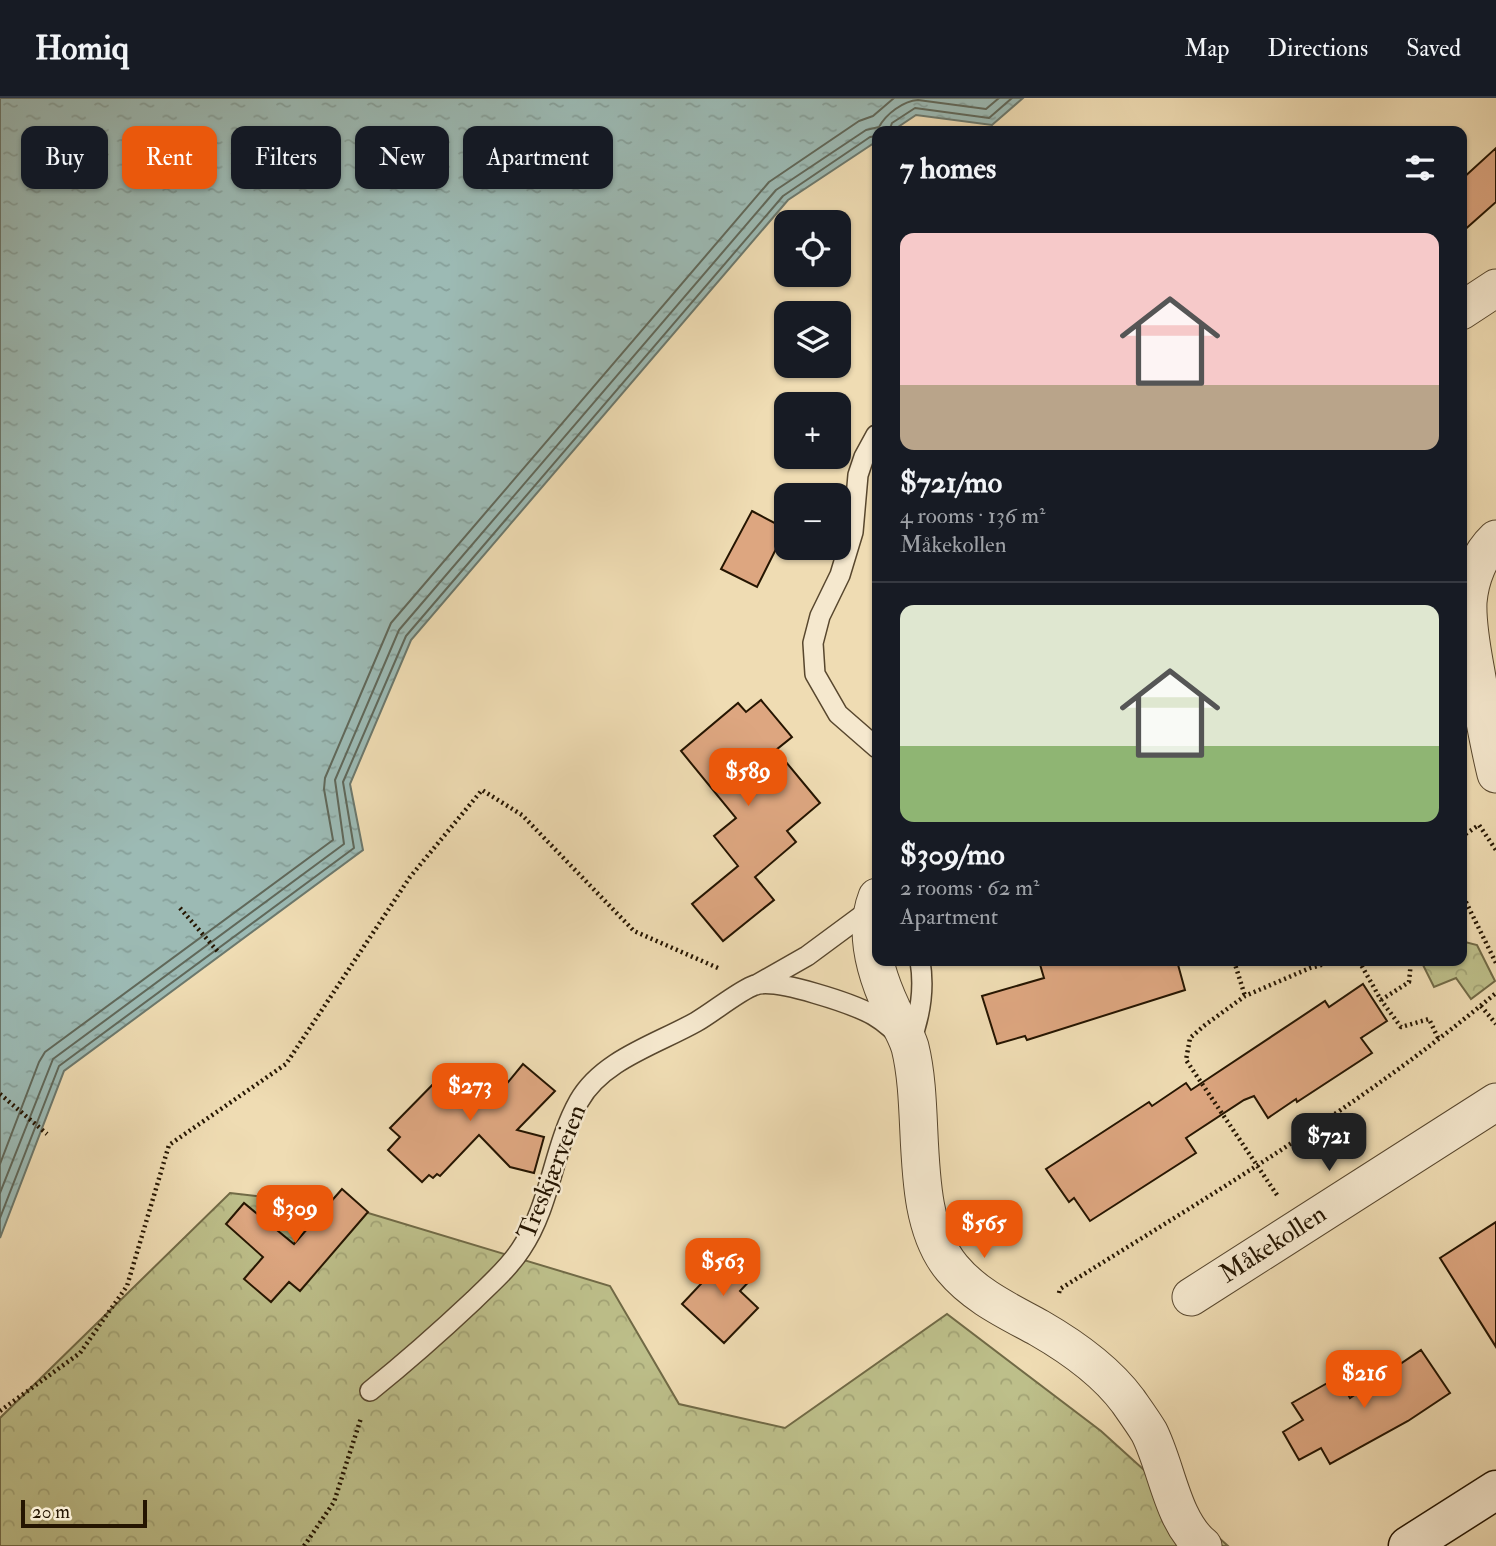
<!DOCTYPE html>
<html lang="en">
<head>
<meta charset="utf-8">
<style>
  :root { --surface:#171b24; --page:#20242c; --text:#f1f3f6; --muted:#9ea1a6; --line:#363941; --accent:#ea580c }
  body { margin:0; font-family:"IM FELL Double Pica",serif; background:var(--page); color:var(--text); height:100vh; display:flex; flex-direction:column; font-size:26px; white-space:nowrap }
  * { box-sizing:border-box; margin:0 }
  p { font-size:23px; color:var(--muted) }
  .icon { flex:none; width:38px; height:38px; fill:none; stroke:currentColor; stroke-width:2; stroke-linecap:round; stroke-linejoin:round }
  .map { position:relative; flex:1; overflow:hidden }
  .side { position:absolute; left:872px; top:28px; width:595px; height:840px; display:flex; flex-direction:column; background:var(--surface); border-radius:14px; box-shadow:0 2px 5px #0004 }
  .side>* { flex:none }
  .top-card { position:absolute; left:21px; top:28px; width:665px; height:63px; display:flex; gap:14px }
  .fabs { position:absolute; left:774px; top:112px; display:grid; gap:14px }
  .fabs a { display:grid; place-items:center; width:77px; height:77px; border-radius:14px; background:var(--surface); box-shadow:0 2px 5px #0004; font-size:35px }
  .scale { position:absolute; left:21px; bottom:18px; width:126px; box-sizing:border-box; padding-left:7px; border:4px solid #251501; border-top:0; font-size:19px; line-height:24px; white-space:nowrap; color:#251501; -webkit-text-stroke:5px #f5e8ce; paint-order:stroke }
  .price { position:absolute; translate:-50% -60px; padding:0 16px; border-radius:14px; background:var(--accent); color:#fff; font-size:23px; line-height:46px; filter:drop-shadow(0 2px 4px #0008) }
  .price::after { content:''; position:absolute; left:50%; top:42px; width:21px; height:16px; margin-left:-10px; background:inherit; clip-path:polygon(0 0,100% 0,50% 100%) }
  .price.current { background:#222; color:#fff }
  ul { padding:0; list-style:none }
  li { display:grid; align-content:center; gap:14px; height:371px; padding:0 28px }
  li+li { border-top:2px solid var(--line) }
  li span { display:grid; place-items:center; height:217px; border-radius:14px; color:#555 }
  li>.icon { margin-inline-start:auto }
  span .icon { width:126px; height:126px; fill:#fffc; stroke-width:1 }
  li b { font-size:30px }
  h2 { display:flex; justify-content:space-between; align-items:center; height:84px; padding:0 28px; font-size:30px }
  .tag { padding:0 24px; border-radius:14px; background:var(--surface); box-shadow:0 2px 5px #0004; font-size:24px; line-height:63px }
  .tag.current { background:var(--accent); color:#fff }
  header { display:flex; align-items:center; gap:42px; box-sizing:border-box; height:98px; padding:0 35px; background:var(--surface); border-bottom:2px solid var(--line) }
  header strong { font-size:33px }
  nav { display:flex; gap:38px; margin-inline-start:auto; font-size:24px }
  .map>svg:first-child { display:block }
</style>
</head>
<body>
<header>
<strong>Homiq</strong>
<nav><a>Map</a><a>Directions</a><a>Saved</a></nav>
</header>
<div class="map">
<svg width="1496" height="1448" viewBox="0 0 1496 1448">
  <defs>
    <pattern id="forest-crowns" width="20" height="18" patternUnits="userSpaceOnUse" patternTransform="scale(1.75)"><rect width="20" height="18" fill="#bdbf8a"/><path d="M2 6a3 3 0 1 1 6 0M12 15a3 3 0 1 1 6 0" fill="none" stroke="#a2a375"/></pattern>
    <pattern id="water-ripples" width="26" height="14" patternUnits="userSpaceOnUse" patternTransform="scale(1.75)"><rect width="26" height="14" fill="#9cbab4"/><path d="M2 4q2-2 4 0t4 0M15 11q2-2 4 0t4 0" fill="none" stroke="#869f99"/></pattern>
  </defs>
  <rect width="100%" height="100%" fill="#efdcb3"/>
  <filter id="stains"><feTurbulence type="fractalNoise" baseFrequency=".00286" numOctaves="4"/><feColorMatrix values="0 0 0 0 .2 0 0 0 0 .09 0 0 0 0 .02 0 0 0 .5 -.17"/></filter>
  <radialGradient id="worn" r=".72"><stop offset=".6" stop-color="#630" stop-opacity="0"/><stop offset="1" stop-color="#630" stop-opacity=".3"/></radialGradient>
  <path fill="url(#forest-crowns)" stroke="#716a46" stroke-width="2" d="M1461 843 1477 847 1495 883 1471 901 1456 880 1434 889 1423 867 1431 863H1461Z
    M230 1095 345 1108 610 1188 679 1306 785 1330 947 1216 1101 1333 1228 1448H0V1320Z"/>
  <path fill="url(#water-ripples)" stroke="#6c786c" stroke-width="2" d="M0 0H1023L992 27 916 17 892 33H877V43L788 102 411 542 350 686 363 752 64 973 0 1140Z"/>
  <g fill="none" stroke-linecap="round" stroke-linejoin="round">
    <path stroke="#60685a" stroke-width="2" d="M889 33 892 25 915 10 989 20 1012 0
      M0 1066 39 964 45 954 333 742 324 691 325 680 391 525 769 84 859 23 873 18 894 0
      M0 1095 53 961 344 746 335 682 399 532 776 92 866 32 879 29C886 16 903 3 918 2L986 11 999 0
      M0 1120 59 968 354 750 343 684 406 538 783 98 870 39 877 38"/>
  </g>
  <path fill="#dda680" stroke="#251501" stroke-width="2" d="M1496 50V104L1461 135V82Z
    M752 413 786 431 757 489 721 471Z
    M761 602 792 639 776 652 820 705 787 733 796 744 755 779 774 802 723 843 692 806 738 768 714 738 736 720 681 653 738 605 746 614Z
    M1039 863H1177L1185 892 1027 942 1025 938 997 946 982 898 1044 880Z
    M1363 886 1387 923 1361 940 1372 955 1297 1004 1296 1001 1268 1020 1254 998 1244 1002 1186 1040 1196 1055 1090 1123 1074 1100 1069 1104 1046 1071 1149 1004 1152 1008 1186 985 1191 992 1325 903 1329 909Z
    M523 966 555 993 517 1032 544 1039 534 1075 510 1069 479 1037 440 1078 437 1076 433 1080 429 1077 422 1084 388 1052 400 1039 390 1030 450 969 462 980 468 974 495 1000Z
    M342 1091 368 1114 300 1193 289 1184 271 1204 244 1181 263 1159 226 1126 244 1105 294 1146Z
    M1496 1124V1249L1440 1160Z
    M732 1153 756 1176 740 1193 758 1210 724 1245 682 1206Z
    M1421 1252 1450 1295 1408 1323 1330 1366 1321 1350 1299 1362 1283 1334 1303 1322 1292 1305 1338 1279 1350 1300Z"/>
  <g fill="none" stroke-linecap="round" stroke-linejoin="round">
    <defs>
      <path id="lane" d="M876 337 864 359 858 377 853 434 840 477 820 518 813 545 815 576 838 616 877 650
        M756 887 807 858 872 810
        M370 1293C406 1264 440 1234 474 1202 490 1186 508 1171 521 1151 551 1107 553 1049 579 1003 602 962 657 946 696 924 712 915 740 892 755 887 777 880 853 906 873 917 887 925 898 936 909 948 920 920 925 892 920 863"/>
      <path id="street" d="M1461 213 1496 190
        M1496 441C1479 457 1470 481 1468 504 1467 527 1472 552 1476 574 1482 609 1488 643 1496 676
        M877 799C863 835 876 877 892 911 898 923 906 936 910 949 927 1017 907 1116 952 1170 975 1198 1008 1213 1039 1230 1072 1249 1105 1272 1128 1303 1135 1313 1143 1324 1149 1334 1167 1369 1172 1423 1203 1448
        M1191 1199 1496 1004"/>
      <path id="secondary" d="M1408 1448 1496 1392"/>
    </defs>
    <use href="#lane" stroke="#58472e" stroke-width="22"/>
    <use href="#street" stroke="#58472e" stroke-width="39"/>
    <use href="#secondary" stroke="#251501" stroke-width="41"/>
    <path stroke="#251501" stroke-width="4.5" stroke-dasharray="2 3.5" stroke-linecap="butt" d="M1461 739 1479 727 1496 752
      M1461 794 1496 865
      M180 810 219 855
      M1234 863 1245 898
      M1359 863 1381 902 1401 929 1429 921 1439 942
      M1381 902 1409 884 1411 863
      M1481 908 1496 926
      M0 996 47 1036
      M1277 1097 1186 962 1190 940 1205 927 1245 898 1310 870 1336 863
      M1059 1195 1060 1191C1209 1098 1361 1008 1496 895
      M0 1313 80 1255 127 1188 169 1047 286 966 410 779 482 692 522 717 634 833 718 870
      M304 1448 334 1404 361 1320"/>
    <use href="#lane" stroke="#f5e8ce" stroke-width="19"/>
    <use href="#street" stroke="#f5e8ce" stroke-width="37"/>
    <use href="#secondary" stroke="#f5e8ce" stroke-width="38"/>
  </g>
  <g text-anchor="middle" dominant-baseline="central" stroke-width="5" stroke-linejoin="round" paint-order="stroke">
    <g font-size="26" fill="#251501" stroke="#f5e8ce">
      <text transform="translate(552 1074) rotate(-68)">Treskjærveien</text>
      <text transform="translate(1273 1146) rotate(-33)">Måkekollen</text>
    </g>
  </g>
  <rect width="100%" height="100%" filter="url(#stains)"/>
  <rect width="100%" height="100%" fill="url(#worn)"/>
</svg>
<div class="fabs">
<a><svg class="icon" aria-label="locate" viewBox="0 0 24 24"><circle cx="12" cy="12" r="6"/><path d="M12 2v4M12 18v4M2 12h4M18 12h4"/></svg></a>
<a><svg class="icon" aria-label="layers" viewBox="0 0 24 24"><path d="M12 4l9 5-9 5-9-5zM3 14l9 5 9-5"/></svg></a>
<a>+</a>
<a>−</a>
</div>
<div class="scale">20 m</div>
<b class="price" style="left:748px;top:710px">$589</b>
<b class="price" style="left:470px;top:1025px">$273</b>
<b class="price current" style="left:1329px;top:1075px">$721</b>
<b class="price" style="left:295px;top:1147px">$309</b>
<b class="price" style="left:984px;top:1162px">$565</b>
<b class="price" style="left:723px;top:1200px">$563</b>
<b class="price" style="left:1364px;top:1312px">$216</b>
<div class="top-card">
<a class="tag">Buy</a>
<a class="tag current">Rent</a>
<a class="tag">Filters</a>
<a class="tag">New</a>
<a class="tag">Apartment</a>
</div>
<section class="side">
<h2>7 homes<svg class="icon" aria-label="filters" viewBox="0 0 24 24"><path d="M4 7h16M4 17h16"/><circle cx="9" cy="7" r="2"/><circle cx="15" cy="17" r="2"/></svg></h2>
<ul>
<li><span style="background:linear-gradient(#f6c9c9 70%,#b9a48a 0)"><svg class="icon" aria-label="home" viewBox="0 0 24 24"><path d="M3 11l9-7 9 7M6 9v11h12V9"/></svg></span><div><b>$721/mo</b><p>4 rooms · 136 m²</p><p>Måkekollen</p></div></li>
<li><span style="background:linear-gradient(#dfe7d0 65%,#8fb573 0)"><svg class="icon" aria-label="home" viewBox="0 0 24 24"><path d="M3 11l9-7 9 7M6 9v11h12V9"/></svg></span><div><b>$309/mo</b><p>2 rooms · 62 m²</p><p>Apartment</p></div></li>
</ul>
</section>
</div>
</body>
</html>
